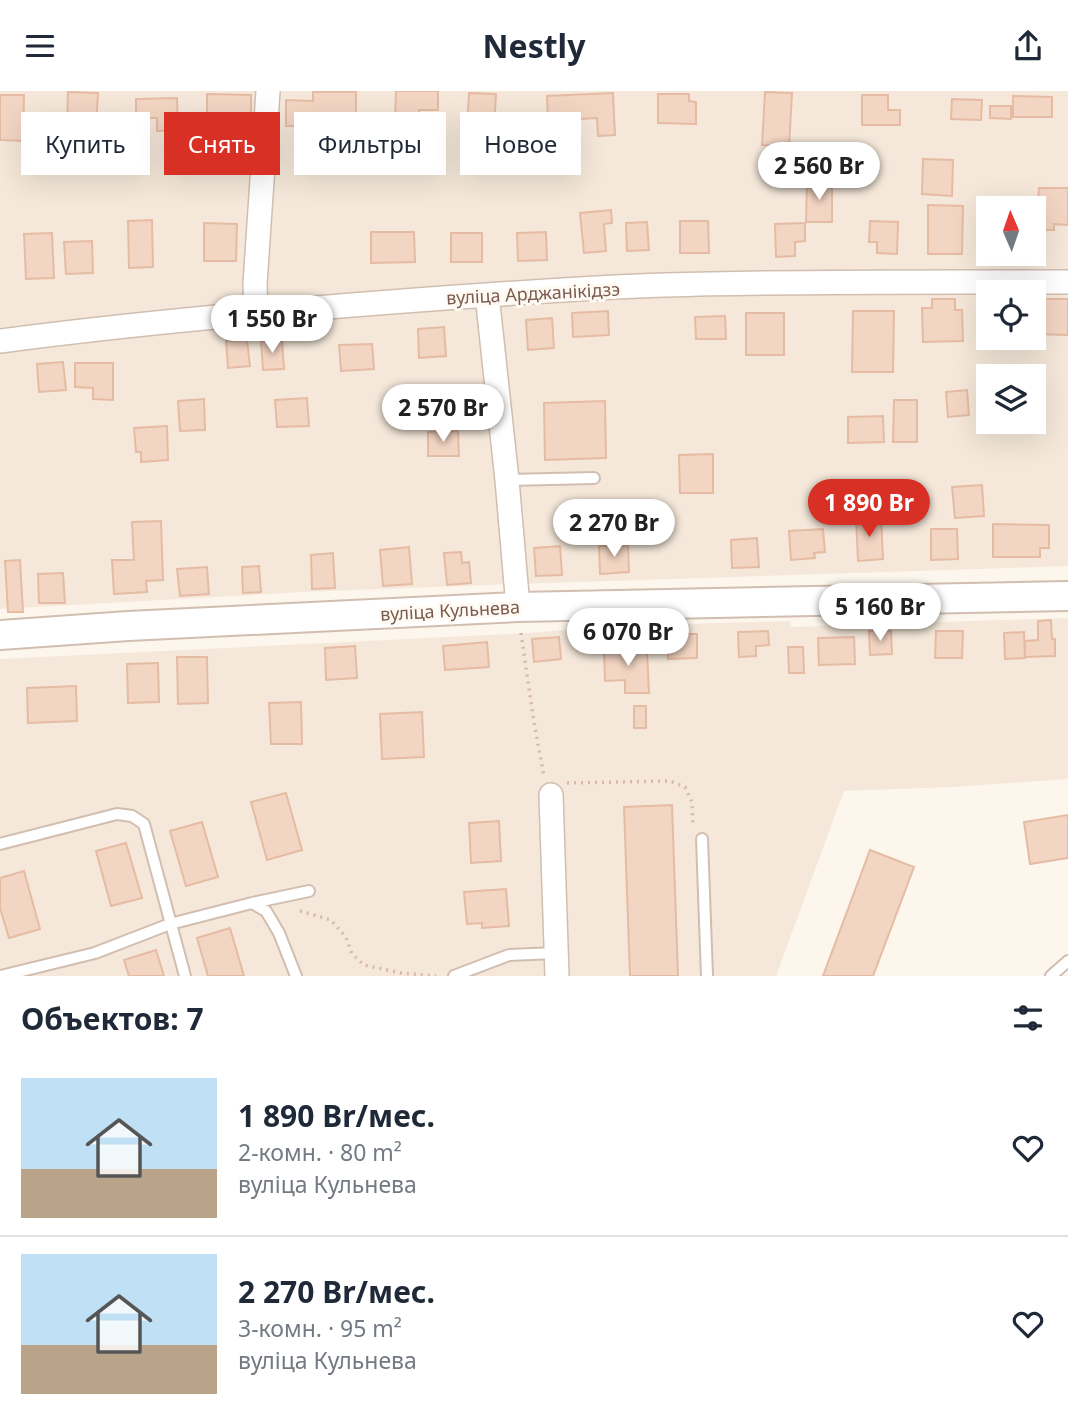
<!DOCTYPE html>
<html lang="ru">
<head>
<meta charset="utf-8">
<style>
  :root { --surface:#fff; --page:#f2f2f3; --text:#1f2937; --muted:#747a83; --line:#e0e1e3; --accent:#d93025 }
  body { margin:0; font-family:"Noto Sans",sans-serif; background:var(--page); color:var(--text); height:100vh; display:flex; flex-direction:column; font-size:26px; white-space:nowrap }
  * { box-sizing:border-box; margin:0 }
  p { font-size:23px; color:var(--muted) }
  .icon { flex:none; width:38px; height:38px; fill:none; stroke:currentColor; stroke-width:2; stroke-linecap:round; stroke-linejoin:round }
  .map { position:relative; height:885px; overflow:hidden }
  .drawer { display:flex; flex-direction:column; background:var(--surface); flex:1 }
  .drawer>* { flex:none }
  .banner { position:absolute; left:21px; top:21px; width:700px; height:63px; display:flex; gap:14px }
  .needle { width:46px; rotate:358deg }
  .buttons { position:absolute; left:976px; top:105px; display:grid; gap:14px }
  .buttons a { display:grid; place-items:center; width:70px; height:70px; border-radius:0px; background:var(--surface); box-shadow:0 7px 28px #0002; font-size:35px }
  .price { position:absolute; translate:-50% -60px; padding:0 16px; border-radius:24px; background:#fff; color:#222; font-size:23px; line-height:46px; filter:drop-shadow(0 2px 4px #0008) }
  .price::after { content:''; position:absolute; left:50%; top:42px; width:21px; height:16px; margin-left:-10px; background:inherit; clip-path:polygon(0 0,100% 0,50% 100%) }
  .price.on { background:var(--accent); color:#fff }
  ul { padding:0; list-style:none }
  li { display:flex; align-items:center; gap:21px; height:175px; padding:0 21px }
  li+li { border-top:2px solid var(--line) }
  li span { display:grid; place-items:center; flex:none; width:196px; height:140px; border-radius:0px; color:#555 }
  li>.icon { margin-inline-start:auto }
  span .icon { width:84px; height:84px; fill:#fffc; stroke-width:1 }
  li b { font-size:30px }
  h2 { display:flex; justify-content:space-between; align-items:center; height:84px; padding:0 21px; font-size:30px }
  .tag { padding:0 24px; border-radius:0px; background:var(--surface); box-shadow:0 7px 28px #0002; font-size:24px; line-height:63px }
  .tag.on { background:var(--accent); color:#fff }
  header { display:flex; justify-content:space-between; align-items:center; height:91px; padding:0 21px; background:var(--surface); font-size:32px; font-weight:700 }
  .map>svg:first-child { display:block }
</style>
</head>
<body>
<header><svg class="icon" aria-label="menu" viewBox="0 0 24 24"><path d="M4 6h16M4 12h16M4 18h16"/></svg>Nestly<svg class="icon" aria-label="share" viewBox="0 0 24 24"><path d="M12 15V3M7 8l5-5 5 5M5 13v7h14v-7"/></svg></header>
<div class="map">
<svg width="1068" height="885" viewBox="0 0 1068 885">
  <rect width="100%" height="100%" fill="#fdf6ec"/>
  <path fill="#f5e8da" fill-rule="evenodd" d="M0 0H1068V475L486 494 303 501 0 518ZM989 117H1034V163H989ZM989 201H1034V247H989ZM989 285H1034V331H989Z
    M1068 527V688L952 696 844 700 776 885H0V568L528 542 614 535 790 530 791 536Z"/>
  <path fill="#f3d5c3" stroke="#e6bba3" stroke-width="2" d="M396 0H438V19H419V31H395Z
    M68 1 98 2 96 37 67 35Z
    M313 1H356V42L315 41V35H286V9L313 10Z
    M765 1 792 2 789 56 762 54Z
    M469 2 496 3 494 41 467 39Z
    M613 2 615 44 598 45 597 27 548 30 547 5Z
    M207 3 251 4V27L207 26Z
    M658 3H689V10L696 11V33L658 32Z
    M0 4H24L23 50 0 49Z
    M862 4H888V19H900V34H862Z
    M1013 5 1052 6V26H1013Z
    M177 7 178 39 157 40V27H136V8Z
    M952 8 982 9 981 29 951 28Z
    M990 15H1011V28L990 27Z
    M923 68 953 69 952 105 922 103Z
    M807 91H832V131H806Z
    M1039 97H1068V134L1054 133V139H1034V117H1027V109H1038Z
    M928 114 963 115 962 163H928Z
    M611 119 612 132 604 133 606 160 584 162 580 122Z
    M152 129 153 176 129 177 128 130Z
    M680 130H708L709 162H680Z
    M870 130 898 131 897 163 877 162V151H869Z
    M647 131 649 159 627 160 626 132Z
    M204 132 237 133 236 170H204Z
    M805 132V150L795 151V165L776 166 775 133Z
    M371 141H414L415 171 371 172Z
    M546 141 547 169 518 170 517 142Z
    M52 142 54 187 26 188 24 143Z
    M451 142H482V171H451Z
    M92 150 93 182 66 183 64 151Z
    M991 163H1012V171L991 170Z
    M932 208H955V219H962L963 250 923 251 922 217H932Z
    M1034 208H1068V244L1034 243Z
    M608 220 609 244 573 246 572 222Z
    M853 220H894L893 281H852Z
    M746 222H784V264H746Z
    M725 225 726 248H696L695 226Z
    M552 227 554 257 528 259 526 229Z
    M444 236 446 265 419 267 418 238Z
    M247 249 250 275 228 277 226 250Z
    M282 249 284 278 263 279 261 250Z
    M372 253 374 278 341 280 339 254Z
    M63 271 66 299 39 301 37 273Z
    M75 272H113V309L93 308V297L75 296Z
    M967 299 969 324 948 326 946 301Z
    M307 307 309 335 277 336 275 309Z
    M204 308 205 339 180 340 178 310Z
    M894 309H917V351H893Z
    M605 310 606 367 545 369 544 312Z
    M1042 311 1044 332 1014 334V331H1034V312Z
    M883 325 884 351 848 352V326Z
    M167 335 168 369 141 371V361H136L134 337Z
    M458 340 459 365H428V341Z
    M713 363V402H680L679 364Z
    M982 394 984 425 955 427 952 396Z
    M881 426 883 468 858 470 856 427Z
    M161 430 163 489 146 490 147 501 114 503 112 469H134L132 431Z
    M993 433 1049 434V457H1040V466H993Z
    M823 438 825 461 814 462 815 467 791 469 789 440Z
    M931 438H957L958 468 931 469Z
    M757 447 759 476 732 477 731 449Z
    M628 454 629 481 600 483 599 455Z
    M560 455 562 484 536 485 534 457Z
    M409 456 412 493 383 495 380 459Z
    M461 461 462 472 469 471 471 492 447 494 444 462Z
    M333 462 335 497 312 498 311 464Z
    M20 469 23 521H8L5 470Z
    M259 475 261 501 243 502 242 476Z
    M207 476 209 503 180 505 177 478Z
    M63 482 65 512H39L38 483Z
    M1051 529 1052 548H1055V565L1025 566V550L1038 549V530Z
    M768 540 769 554 756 555V565L739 566 738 541Z
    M869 540H891L892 563 870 564Z
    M936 540H963L962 567H935Z
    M1024 541 1025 567 1005 568 1004 542Z
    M676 543H697V567L668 568 667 550H676Z
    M559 546 561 568 534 571 532 548Z
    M854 546 855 573 819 574 818 547Z
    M487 551 489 576 445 579 443 555Z
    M615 553H631V560L647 559 649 602H625V589L605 590 604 561 615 560Z
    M355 555 357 587 326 589 325 557Z
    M788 556H803L804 582H789Z
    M177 566H207L208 612 178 613Z
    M158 572 159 611 128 612 127 573Z
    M76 595 77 630 28 632 27 597Z
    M301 611 302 653H271L269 612Z
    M634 615H646V637H634Z
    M422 621 424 666 382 668 380 623Z
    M286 702 302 759 267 769 251 711Z
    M672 714 678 885H630L624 716Z
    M1068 724V767L1030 773 1024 731Z
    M499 730 501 770 471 772 469 732Z
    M202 731 218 786 186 795 170 740Z
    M126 752 142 807 111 815 96 760Z
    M870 759 914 776 873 885H823Z
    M24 780 40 838 9 847 0 817V787Z
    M506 798 509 835 482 837V832L467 833 464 801Z
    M230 837 244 885H208L197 847Z
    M156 859 164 885H129L124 869Z"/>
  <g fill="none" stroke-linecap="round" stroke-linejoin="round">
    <defs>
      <path id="service" d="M507 389 594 387
        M702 748 707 885
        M0 753 117 723 132 725 144 733 185 885
        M252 812 266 820 279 842 296 885
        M1 885 95 862 170 833 252 812 309 800
        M454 885 509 864 556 862
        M1051 885 1068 870"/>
      <path id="minor" d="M487 204 507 389 518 516
        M256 222 255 193 268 0
        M0 250C130 233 260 221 391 211 482 204 573 197 665 194 799 190 934 191 1068 191
        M551 704 557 885"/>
      <path id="tertiary" d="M0 544 128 535 518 516 1068 505"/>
    </defs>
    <use href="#service" stroke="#d1beb0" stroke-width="14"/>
    <use href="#minor" stroke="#d1beb0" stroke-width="26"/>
    <use href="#tertiary" stroke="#d1beb0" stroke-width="32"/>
    <path stroke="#d9b8a5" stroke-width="3.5" stroke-dasharray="2 5" stroke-linecap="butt" d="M521 542 533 625 544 686
      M567 692 670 690 685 696 692 711 693 735
      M300 820 331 829 346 846 352 863 364 874 401 882 436 885"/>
    <use href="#service" stroke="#fff" stroke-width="10"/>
    <use href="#minor" stroke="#fff" stroke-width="23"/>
    <use href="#tertiary" stroke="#fff" stroke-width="28"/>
  </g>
  <g text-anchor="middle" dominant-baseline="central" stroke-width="6" stroke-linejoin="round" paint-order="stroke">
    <g font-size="18" fill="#7a5c4d" stroke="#fffaf3">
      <text transform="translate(533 202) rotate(-3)">вуліца Арджанікідзэ</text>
      <text transform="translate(450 519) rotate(-3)">вуліца Кульнева</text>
    </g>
  </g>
</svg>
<div class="buttons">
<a><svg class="needle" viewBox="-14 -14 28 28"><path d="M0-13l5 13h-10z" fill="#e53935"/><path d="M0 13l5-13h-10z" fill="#747a83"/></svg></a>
<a><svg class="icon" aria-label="locate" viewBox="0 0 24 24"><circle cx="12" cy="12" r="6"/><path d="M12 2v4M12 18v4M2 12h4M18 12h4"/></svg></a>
<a><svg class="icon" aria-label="layers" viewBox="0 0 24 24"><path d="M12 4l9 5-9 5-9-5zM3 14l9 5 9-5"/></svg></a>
</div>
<b class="price" style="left:819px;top:111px">2 560 Br</b>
<b class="price" style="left:272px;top:264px">1 550 Br</b>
<b class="price" style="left:443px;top:353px">2 570 Br</b>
<b class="price on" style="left:869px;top:448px">1 890 Br</b>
<b class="price" style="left:614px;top:468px">2 270 Br</b>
<b class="price" style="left:880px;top:552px">5 160 Br</b>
<b class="price" style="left:628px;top:577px">6 070 Br</b>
<div class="banner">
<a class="tag">Купить</a>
<a class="tag on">Снять</a>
<a class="tag">Фильтры</a>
<a class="tag">Новое</a>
</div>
</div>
<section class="drawer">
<h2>Объектов: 7<svg class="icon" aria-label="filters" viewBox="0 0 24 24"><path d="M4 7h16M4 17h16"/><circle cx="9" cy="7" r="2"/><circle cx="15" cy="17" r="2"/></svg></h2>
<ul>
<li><span style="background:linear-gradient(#bfe0f5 65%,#b9a48a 0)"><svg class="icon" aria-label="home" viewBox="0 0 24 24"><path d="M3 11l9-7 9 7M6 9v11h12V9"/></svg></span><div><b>1 890 Br/мес.</b><p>2-комн. · 80 m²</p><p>вуліца Кульнева</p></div><svg class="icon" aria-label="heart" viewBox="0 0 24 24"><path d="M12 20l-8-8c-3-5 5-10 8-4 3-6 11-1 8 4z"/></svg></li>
<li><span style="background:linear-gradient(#bfe0f5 65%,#b9a48a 0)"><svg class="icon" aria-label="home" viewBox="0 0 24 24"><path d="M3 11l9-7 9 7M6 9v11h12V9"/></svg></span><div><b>2 270 Br/мес.</b><p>3-комн. · 95 m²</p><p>вуліца Кульнева</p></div><svg class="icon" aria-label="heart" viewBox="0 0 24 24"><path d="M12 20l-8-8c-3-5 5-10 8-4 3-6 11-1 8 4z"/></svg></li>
</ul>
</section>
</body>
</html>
